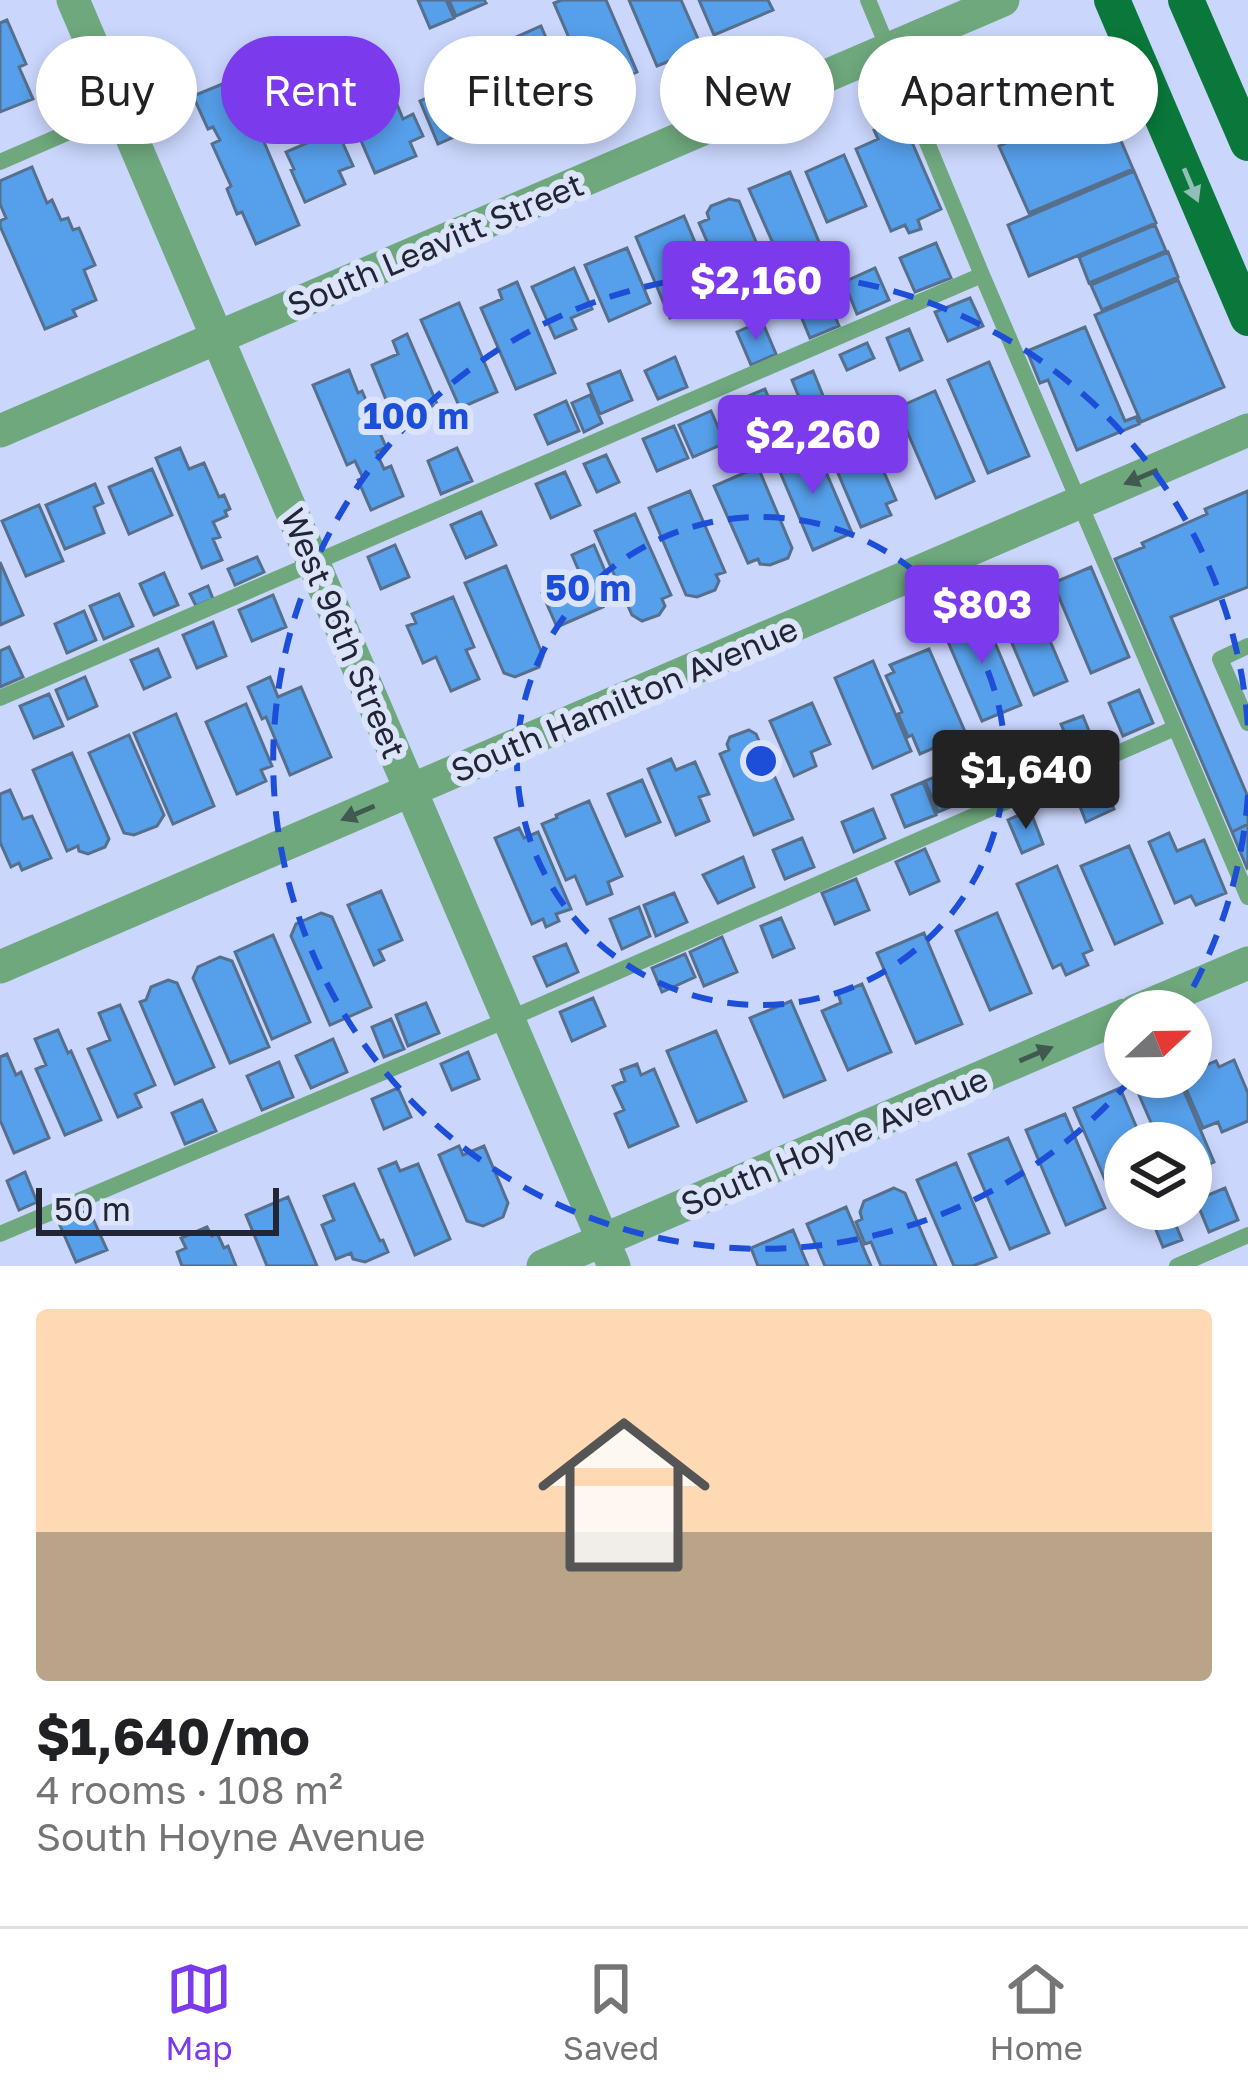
<!DOCTYPE html>
<html lang="en">
<head>
<meta charset="utf-8">
<style>
  :root { --surface:#fff; --page:#f6f6f6; --text:#202124; --muted:#757577; --line:#e0e0e0; --accent:#7c3aed }
  body { margin:0; font-family:"Golos Text",sans-serif; background:var(--page); color:var(--text); height:100vh; display:flex; flex-direction:column; font-size:45px; white-space:nowrap }
  * { box-sizing:border-box; margin:0 }
  p { font-size:39px; color:var(--muted) }
  .icon { flex:none; width:66px; height:66px; fill:none; stroke:currentColor; stroke-width:2; stroke-linecap:round; stroke-linejoin:round }
  .map { position:relative; height:1266px; overflow:hidden }
  .panel { display:flex; flex-direction:column; background:var(--surface); flex:1 }
  .panel>* { flex:none }
  .top-card { position:absolute; left:36px; top:36px; width:1176px; height:108px; display:flex; gap:24px }
  .needle { width:78px; rotate:68deg }
  .buttons { position:absolute; left:1104px; top:990px; display:grid; gap:24px }
  .buttons a { display:grid; place-items:center; width:108px; height:108px; border-radius:50%; background:var(--surface); box-shadow:0 6px 18px #0003; font-size:60px }
  .scale { position:absolute; left:36px; bottom:30px; width:243px; box-sizing:border-box; padding-left:12px; border:6px solid #212534; border-top:0; font-size:33px; line-height:42px; white-space:nowrap; color:#212534; -webkit-text-stroke:9px #dce4fb; paint-order:stroke }
  .price { position:absolute; translate:-50% -102px; padding:0 27px; border-radius:12px; background:var(--accent); color:#fff; font-size:39px; line-height:78px; filter:drop-shadow(0 3px 6px #0008) }
  .price::after { content:''; position:absolute; left:50%; top:72px; width:36px; height:27px; margin-left:-18px; background:inherit; clip-path:polygon(0 0,100% 0,50% 100%) }
  .price.on { background:#222; color:#fff }
  ul { padding:0; list-style:none }
  li { display:grid; align-content:center; gap:24px; height:636px; padding:0 36px }
  li span { display:grid; place-items:center; height:372px; border-radius:12px; color:#555 }
  li>.icon { margin-inline-start:auto }
  span .icon { width:216px; height:216px; fill:#fffc; stroke-width:1 }
  li b { font-size:51px }
  .chip { padding:0 42px; border-radius:54px; background:var(--surface); box-shadow:0 6px 18px #0003; font-size:42px; line-height:108px }
  .chip.on { background:var(--accent); color:#fff }
  .dock { display:flex; justify-content:space-around; align-items:center; height:168px; border-top:3px solid var(--line); background:var(--surface); font-size:33px; color:var(--muted) }
  .dock a { display:grid; justify-items:center; gap:6px }
  .dock .on { color:var(--accent) }
  .map>svg:first-child { display:block }
</style>
</head>
<body>
<div class="map">
<svg width="1248" height="1266" viewBox="0 0 1248 1266">
  <rect width="100%" height="100%" fill="#cad6fc"/>
  <path fill="#569fea" stroke="#556f8c" stroke-width="3" d="M418 0H446L454 18 430 28Z
    M449 0H484L486 3 456 16Z
    M562 0H606L637 72 592 91 554 3Z
    M629 0H681L702 48 657 66Z
    M699 0H768L773 10 714 35Z
    M7 20 26 64 19 67 33 99 0 112V23Z
    M541 26 574 104 526 124 499 60 504 58 498 45Z
    M455 73 459 83 474 76 480 92 470 98 481 125 438 144 420 101 440 92 436 82Z
    M237 78 251 111 243 114 249 127 256 123 299 225 256 244 242 212 237 214 227 189 231 186 212 144 220 140 213 127 208 129 193 96Z
    M387 80 403 119 413 114 423 136 410 142 416 156 375 173 343 99Z
    M1104 101 1133 169 1029 213 999 146Z
    M889 123 892 129 904 124 941 209 918 220 921 229 909 233 905 225 891 231 856 149 878 139 874 130Z
    M337 130 353 166 339 171 345 184 305 202 291 170 294 169 286 152Z
    M844 155 866 206 827 222 806 172Z
    M32 167 47 203 52 200 61 220 68 218 73 230 79 228 95 265 84 270 96 300 73 310 76 316 45 329 0 226V221L6 218 0 204V181Z
    M1134 171 1156 223 1029 276 1008 225Z
    M790 172 819 242 799 250 803 258 783 266 749 189Z
    M729 199 739 201 774 285 734 303 699 223 709 219 707 213 711 206Z
    M684 216 718 297 670 318 636 237Z
    M1155 225 1166 251 1089 283 1079 257Z
    M936 243 951 278 915 292 900 258Z
    M627 248 650 303 609 321 585 265Z
    M1168 252 1178 277 1102 310 1091 285Z
    M574 268 592 309 571 318 576 329 555 338 532 287Z
    M875 268 889 300 857 314 844 282Z
    M1178 280 1224 387 1141 422 1095 315Z
    M517 282 555 373 516 389 481 308 502 299 499 290Z
    M827 297 839 326 810 338 798 309Z
    M970 298 983 326 948 341 935 312Z
    M459 303 497 392 460 408 421 320Z
    M762 321 776 354 751 365 737 332Z
    M1085 327 1125 421 1136 417 1139 424 1077 450 1048 380 1040 383 1027 351Z
    M909 329 922 360 900 370 887 338Z
    M407 334 437 404 395 422 372 365 398 354 393 341Z
    M867 343 874 358 847 370 840 355Z
    M675 357 687 387 658 399 645 371Z
    M989 362 1029 456 988 473 948 380Z
    M349 370 358 393 362 391 386 447 376 452 384 469 391 466 403 496 371 510 358 480 363 478 355 461 347 465 313 385Z
    M620 371 632 400 600 414 588 384Z
    M813 371 826 403 805 412 792 380Z
    M765 389 779 423 748 436 734 402Z
    M935 391 974 481 936 498 897 408Z
    M590 395 602 423 584 432 572 403Z
    M566 401 579 431 548 444 535 415Z
    M711 411 725 443 693 457 679 425Z
    M862 421 896 500 886 504 891 515 861 527 823 438Z
    M674 426 688 458 657 471 643 439Z
    M814 444 852 533 813 550 775 460Z
    M180 448 189 469 204 463 219 497 224 495 230 509 225 511 227 516 213 522 220 537 213 539 222 560 202 568 156 458Z
    M457 448 472 481 441 494 428 461Z
    M606 455 619 482 597 492 584 464Z
    M758 467 792 548 788 558 770 565 760 564 758 559 748 563 714 486Z
    M152 469 172 515 129 534 109 487Z
    M565 472 580 505 551 518 536 484Z
    M95 484 103 503 94 507 104 533 65 549 46 505Z
    M690 491 725 572 716 575 719 581 715 590 697 597 686 595 649 508Z
    M1248 491V587L1171 617 1248 797V824L1232 832 1115 559 1144 547 1142 543 1207 514 1205 509Z
    M39 505 63 561 26 576 2 521Z
    M481 512 496 545 466 558 451 525Z
    M635 514 671 595 662 599 665 606 659 615 642 621 632 615 595 531Z
    M395 545 409 577 381 589 368 557Z
    M594 545 611 585 596 592 603 607 557 627 542 593 581 576 572 555Z
    M257 557 264 572 235 585 228 569Z
    M0 562 23 615 0 625Z
    M506 566 543 656 539 667 515 677 504 673 465 583Z
    M1091 567 1129 657 1091 673 1053 583Z
    M164 573 178 605 154 615 140 584Z
    M208 586 213 599 196 606 190 594Z
    M119 594 133 626 104 639 90 606Z
    M273 595 286 627 252 641 239 610Z
    M453 597 474 647 466 650 479 679 451 691 436 657 423 663 407 626 416 623 412 614Z
    M1021 603 1025 612 1036 608 1067 681 1034 695 1003 622 1013 617 1009 607Z
    M84 611 96 640 67 653 55 624Z
    M983 614 1021 705 982 721 943 630Z
    M213 622 226 656 197 668 183 635Z
    M9 647 23 677 0 687V651Z
    M158 649 170 677 144 689 131 660Z
    M929 649 966 734 920 754 912 735 908 737 898 714 902 712 886 676 894 672 890 665Z
    M873 661 911 751 873 768 835 678Z
    M85 677 97 706 68 719 56 690Z
    M270 677 278 697 301 687 331 757 290 775 266 717 262 719 248 687Z
    M1139 690 1153 723 1123 736 1109 703Z
    M49 694 63 726 34 738 20 706Z
    M812 703 830 744 811 752 816 766 794 776 770 721Z
    M246 704 272 766 261 770 266 781 237 794 206 722Z
    M176 714 214 806 173 824 134 733Z
    M1083 716 1095 746 1074 755 1061 724Z
    M749 730 756 734 793 819 754 835 720 754 729 750 727 744 730 737Z
    M129 735 164 815 157 826 134 835 124 833 89 753Z
    M72 753 109 839 105 847 88 854 79 851 78 846 67 851 33 770Z
    M671 759 676 770 695 762 709 794 699 797 709 821 676 835 648 769Z
    M954 769 967 800 938 812 925 781Z
    M1101 778 1114 809 1086 822 1074 791Z
    M642 780 660 822 626 836 608 794Z
    M923 782 936 815 905 827 892 795Z
    M10 790 23 819 32 816 51 858 22 870 19 863 11 867 0 842V794Z
    M589 801 622 876 608 882 612 894 587 904 575 876 566 880 542 824 557 818 556 815Z
    M873 809 885 838 854 852 842 822Z
    M1030 810 1043 844 1022 853 1008 820Z
    M1248 824V867L1247 868 1232 832Z
    M519 828 524 838 538 832 571 909 556 914 559 921 546 927 543 919 532 924 495 838Z
    M1169 833 1177 851 1204 840 1226 893 1196 905 1191 896 1175 903 1149 842Z
    M802 838 814 867 785 879 773 850Z
    M1129 846 1162 923 1115 944 1081 866Z
    M925 849 939 881 910 894 896 862Z
    M743 857 754 887 718 903 703 875Z
    M1057 866 1092 950 1083 954 1088 965 1066 975 1061 964 1053 968 1017 884Z
    M856 879 869 910 835 924 822 893Z
    M381 891 402 940 379 950 384 960 374 965 348 905Z
    M674 893 687 922 656 936 644 905Z
    M639 907 650 936 622 949 610 919Z
    M321 913 332 917 371 1007 330 1025 291 936 296 924Z
    M997 913 1031 993 990 1010 956 931Z
    M781 918 794 948 773 957 761 926Z
    M924 933 962 1024 916 1043 877 953Z
    M273 935 310 1022 272 1039 235 952Z
    M722 937 737 972 704 986 690 952Z
    M566 944 578 972 547 986 534 957Z
    M685 954 695 977 662 992 652 968Z
    M220 957 232 961 269 1047 230 1063 193 978 198 967Z
    M168 980 177 983 214 1067 175 1084 140 1002 146 1000 151 987Z
    M862 984 891 1052 848 1070 822 1011 841 1003 838 994Z
    M593 998 605 1026 572 1041 560 1012Z
    M791 1001 825 1080 784 1097 750 1018Z
    M426 1003 439 1033 408 1046 396 1015Z
    M120 1005 155 1085 135 1094 141 1107 118 1117 88 1049 110 1040 99 1013Z
    M391 1019 404 1049 384 1057 372 1027Z
    M58 1030 68 1053 71 1051 101 1120 65 1135 36 1069 46 1065 35 1039Z
    M716 1031 746 1101 697 1122 667 1051Z
    M333 1039 347 1072 311 1088 296 1056Z
    M468 1052 479 1079 452 1090 441 1064Z
    M7 1054 16 1075 21 1072 49 1138 14 1153 0 1120V1057Z
    M1234 1060 1248 1093V1121L1222 1132 1218 1122 1203 1128 1181 1077H1191V1072L1216 1061 1219 1067Z
    M279 1062 293 1097 262 1110 247 1076Z
    M637 1064 641 1075 654 1069 678 1126 629 1147 615 1114 624 1110 613 1086 625 1081 621 1070Z
    M1178 1077 1214 1162 1191 1172V1143H1160L1139 1095 1149 1090 1147 1085 1151 1078Z
    M398 1088 411 1117 384 1129 372 1099Z
    M1120 1088 1143 1143H1125V1190L1112 1196 1074 1108Z
    M202 1100 216 1131 185 1144 172 1113Z
    M1065 1114 1105 1208 1066 1225 1026 1130Z
    M1008 1138 1049 1233 1010 1249 969 1154Z
    M459 1146 463 1155 484 1146 508 1203 503 1217 483 1226 467 1221 439 1155Z
    M396 1162 400 1171 418 1164 450 1239 415 1255 379 1169Z
    M956 1163 996 1257 973 1266H954L917 1180Z
    M25 1172 37 1202 19 1210 7 1181Z
    M354 1184 380 1241 383 1240 388 1252 365 1262 353 1259 351 1253 336 1259 322 1225 334 1220 324 1196Z
    M894 1188 905 1193 936 1266H881L871 1242 865 1244 856 1222 862 1219 860 1212 864 1201Z
    M1225 1188 1238 1220 1209 1232 1196 1200Z
    M288 1197 317 1266H267L246 1215Z
    M846 1207 871 1266H825L807 1224Z
    M89 1210 107 1250 76 1262 59 1223Z
    M1171 1213 1182 1240 1163 1247 1152 1220Z
    M207 1227 212 1236 217 1233 224 1248 228 1246 236 1266H182L177 1252 186 1248 181 1238Z
    M793 1230 808 1266H758L751 1248Z"/>
  <g fill="none" stroke-linecap="round" stroke-linejoin="round">
    <path stroke="#6fa87d" stroke-width="16" d="M868 0 982 275 1248 897
      M0 162 120 110
      M1248 646 1220 659 1248 723
      M0 698 982 275
      M0 1234 509 1019 1175 728
      M1177 1266 1248 1235"/>
    <path stroke="#6fa87d" stroke-width="33" d="M73 0 614 1266
      M0 431 1003 0
      M0 967 1248 430
      M1135 1011 1248 963
      M543 1266 1125 1015"/>
    <path stroke="#0a783a" stroke-width="36" d="M1112 0 1248 318
      M1186 0 1248 143"/>
  </g>
  <defs><path id="oneway-solid" d="M-6-.8H1V-3.2L6.5 0L1 3.2V.8H-6Z" transform="scale(3)"/></defs>
  <use fill="#92beb7" href="#oneway-solid" transform="translate(1191 185) rotate(67)"/>
  <g fill="#405951">
    <use href="#oneway-solid" transform="translate(1141 477) rotate(157)"/>
    <use href="#oneway-solid" transform="translate(358 813) rotate(157)"/>
    <use href="#oneway-solid" transform="translate(1036 1054) rotate(-23)"/>
  </g>
  <g fill="none" stroke="#1d4ed8" stroke-width="6" stroke-dasharray="21 15">
    <circle cx="761" cy="761" r="244"/>
    <path d="M1248 795A488 488 0 0 1 1181 1009M1132 1078A488 488 0 1 1 1248 727"/>
  </g>
  <g text-anchor="middle" dominant-baseline="central" stroke-width="12" stroke-linejoin="round" paint-order="stroke">
    <g font-size="33" fill="#212534" stroke="#dce4fb">
      <text transform="translate(435 244) rotate(-23)">South Leavitt Street</text>
      <text transform="translate(344 633) rotate(67)">West 96th Street</text>
      <text transform="translate(624 699) rotate(-23)">South Hamilton Avenue</text>
      <text transform="translate(834 1141) rotate(-23)">South Hoyne Avenue</text>
    </g>
  </g>
  <circle cx="761" cy="761" r="18" fill="#1d4ed8" stroke="#dce4fb" stroke-width="6"/>
  <g font-size="36" text-anchor="middle" font-weight="bold" fill="#1d4ed8" stroke="#dce4fb" stroke-width="12" stroke-linejoin="round" paint-order="stroke">
    <text x="416" y="429">100 m</text>
    <text x="588" y="601">50 m</text>
  </g>
</svg>
<div class="buttons">
<a><svg class="needle" viewBox="-14 -14 28 28"><path d="M0-13l5 13h-10z" fill="#e53935"/><path d="M0 13l5-13h-10z" fill="#757577"/></svg></a>
<a><svg class="icon" aria-label="layers" viewBox="0 0 24 24"><path d="M12 4l9 5-9 5-9-5zM3 14l9 5 9-5"/></svg></a>
</div>
<div class="scale">50 m</div>
<b class="price" style="left:756px;top:343px">$2,160</b>
<b class="price" style="left:813px;top:497px">$2,260</b>
<b class="price" style="left:982px;top:667px">$803</b>
<b class="price on" style="left:1026px;top:832px">$1,640</b>
<div class="top-card">
<a class="chip">Buy</a>
<a class="chip on">Rent</a>
<a class="chip">Filters</a>
<a class="chip">New</a>
<a class="chip">Apartment</a>
</div>
</div>
<section class="panel">
<ul>
<li><span style="background:linear-gradient(#ffd9b3 60%,#b9a48a 0)"><svg class="icon" aria-label="home" viewBox="0 0 24 24"><path d="M3 11l9-7 9 7M6 9v11h12V9"/></svg></span><div><b>$1,640/mo</b><p>4 rooms · 108 m²</p><p>South Hoyne Avenue</p></div></li>
</ul>
</section>
<nav class="dock">
<a class="on"><svg class="icon" aria-label="map" viewBox="0 0 24 24"><path d="M3 6l6-2 6 2 6-2v14l-6 2-6-2-6 2zM9 4v14M15 6v14"/></svg>Map</a>
<a><svg class="icon" aria-label="saved" viewBox="0 0 24 24"><path d="M7 4h10v16l-5-4-5 4z"/></svg>Saved</a>
<a><svg class="icon" aria-label="home" viewBox="0 0 24 24"><path d="M3 11l9-7 9 7M6 9v11h12V9"/></svg>Home</a>
</nav>
</body>
</html>
